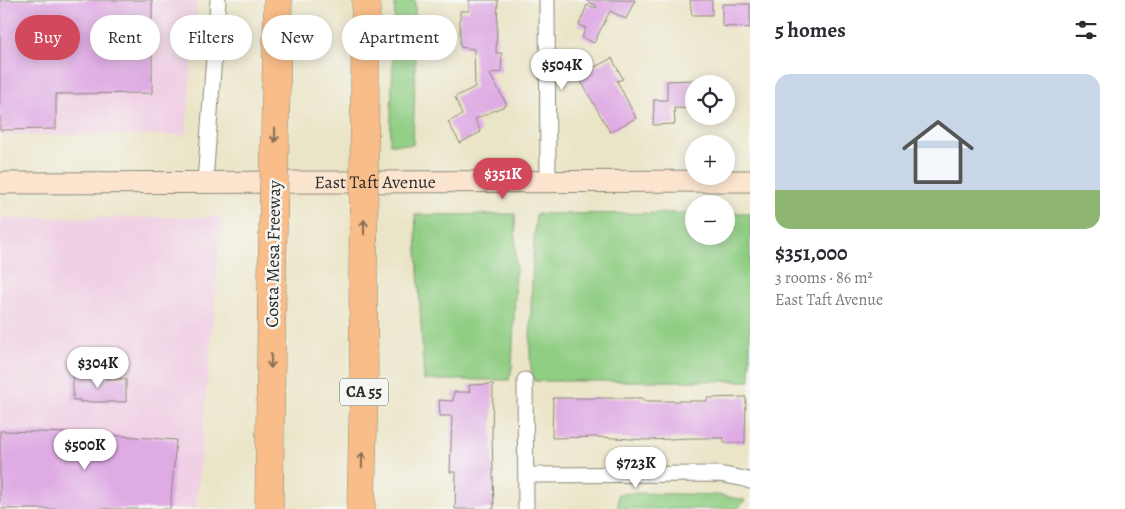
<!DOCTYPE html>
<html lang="en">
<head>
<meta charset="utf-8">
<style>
  :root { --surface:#fff; --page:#f7f7f7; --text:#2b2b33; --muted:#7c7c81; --line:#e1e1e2; --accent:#d1495b }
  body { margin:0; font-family:Alegreya,serif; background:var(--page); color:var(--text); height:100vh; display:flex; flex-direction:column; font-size:19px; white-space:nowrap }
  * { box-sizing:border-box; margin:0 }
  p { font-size:16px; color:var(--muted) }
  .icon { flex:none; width:28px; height:28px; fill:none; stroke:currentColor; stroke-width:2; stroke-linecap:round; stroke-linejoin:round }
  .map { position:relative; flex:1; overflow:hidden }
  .side { display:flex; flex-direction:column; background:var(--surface); width:375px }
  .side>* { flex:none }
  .top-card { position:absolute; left:15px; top:15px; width:475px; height:45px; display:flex; gap:10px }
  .buttons { position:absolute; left:685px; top:75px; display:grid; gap:10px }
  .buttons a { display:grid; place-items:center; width:50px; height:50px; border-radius:50%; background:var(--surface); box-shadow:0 2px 12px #0003; font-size:25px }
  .price { position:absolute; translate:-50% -42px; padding:0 11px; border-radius:18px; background:#fff; color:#222; font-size:16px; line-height:32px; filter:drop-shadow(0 1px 2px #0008) }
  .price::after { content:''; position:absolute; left:50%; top:30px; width:15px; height:11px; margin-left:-8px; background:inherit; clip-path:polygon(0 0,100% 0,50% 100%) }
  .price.active { background:var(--accent); color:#fff }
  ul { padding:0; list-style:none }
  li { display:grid; align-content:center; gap:10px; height:265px; padding:0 25px }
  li+li { border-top:1px solid var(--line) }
  li span { display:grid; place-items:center; height:155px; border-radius:15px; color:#555 }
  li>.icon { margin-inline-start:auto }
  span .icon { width:90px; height:90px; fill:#fffc; stroke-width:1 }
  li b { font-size:21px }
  h2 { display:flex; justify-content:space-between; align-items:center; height:60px; padding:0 25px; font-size:21px }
  .pill { padding:0 18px; border-radius:22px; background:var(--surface); box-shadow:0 2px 12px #0003; font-size:18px; line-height:45px }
  .pill.active { background:var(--accent); color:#fff }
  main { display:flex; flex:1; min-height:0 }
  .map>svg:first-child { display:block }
</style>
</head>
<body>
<main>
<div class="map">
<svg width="750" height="509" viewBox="0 0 750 509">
  <rect width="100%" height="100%" fill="#f6f6f2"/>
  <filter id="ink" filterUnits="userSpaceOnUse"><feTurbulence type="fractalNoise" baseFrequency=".02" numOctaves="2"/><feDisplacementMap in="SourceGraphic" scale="10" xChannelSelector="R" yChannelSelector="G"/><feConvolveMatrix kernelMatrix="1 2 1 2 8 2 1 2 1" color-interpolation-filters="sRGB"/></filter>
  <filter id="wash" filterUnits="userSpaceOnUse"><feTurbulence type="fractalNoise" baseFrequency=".0096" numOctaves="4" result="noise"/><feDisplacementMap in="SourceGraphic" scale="20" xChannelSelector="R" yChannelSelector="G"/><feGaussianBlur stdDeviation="1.12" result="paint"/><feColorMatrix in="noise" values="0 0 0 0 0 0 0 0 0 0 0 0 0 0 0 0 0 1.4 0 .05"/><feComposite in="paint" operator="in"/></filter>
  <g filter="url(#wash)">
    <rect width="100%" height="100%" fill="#ebe5c7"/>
    <path fill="#f0d0e4" d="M0 0H197L186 135H0Z
      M222 217 196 509H0V218Z"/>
    <path fill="#90ce83" stroke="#5e7c57" d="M395 0H415V78L413 145 390 144Z
      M694 213V236H726V213H750V381H534C527 362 531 331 531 311 532 279 533 246 536 214Z
      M515 214 516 269 512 368 509 380H424L415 215Z
      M635 493 718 495 745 500 738 509H618V494Z"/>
    <g id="blocks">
      <path fill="#dfabe4" d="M0 0H152V93L56 94V129L0 130Z
        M469 0H498L496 53H502L501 72 489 73 507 105 475 119 481 132 460 143 448 122 462 115 455 97 475 87 474 49 460 47V11H469Z
        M585 0H635L626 19 610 11 594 43 582 37 586 28 579 25 587 5 596 8 597 6Z
        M690 0H712V15H692Z
        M722 4H750V28L722 26Z
        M612 58 623 79 617 81 636 118 610 132 578 76Z
        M694 80V109L674 108 675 124 653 125 654 100H667V81Z
        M73 373 106 374V379H126V402H80V400H73Z
        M493 384 492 436 494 509H455L456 472H450L452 416H440L439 400 453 401 454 392H470L469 385Z
        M746 397 745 443H724V438H692L648 440 597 437 552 438 553 398H643V401H707V398Z
        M0 431 108 434V435L176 440 170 509H0Z"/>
    </g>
  </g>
  <g filter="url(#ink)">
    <use href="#blocks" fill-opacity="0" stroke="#8b8879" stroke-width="1"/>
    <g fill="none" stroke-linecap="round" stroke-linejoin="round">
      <defs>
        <path id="minor" d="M547 0 548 181
          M205 183 218 0
          M525 380 526 509
          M526 475 719 474 745 479 750 481"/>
        <g id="secondary">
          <path id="s1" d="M0 183 750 181"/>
        </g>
        <path id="motorway" d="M365 82 366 0
          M276 86 278 0
          M269 509 272 278
          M361 509 364 384 363 276"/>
      </defs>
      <use href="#minor" stroke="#8b8879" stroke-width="17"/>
      <use href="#secondary" stroke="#8b8879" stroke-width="23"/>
      <use href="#motorway" stroke="#8b8879" stroke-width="29"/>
      <use href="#minor" stroke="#fff" stroke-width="15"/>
      <use href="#secondary" stroke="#fce5cf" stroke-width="21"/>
      <use href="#motorway" stroke="#f8bd88" stroke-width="28"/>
      <defs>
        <path id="motorway-bridge" d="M363 276 365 82
          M272 278 276 86"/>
      </defs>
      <use href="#motorway-bridge" stroke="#8b8879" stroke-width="29" stroke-linecap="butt"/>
      <use href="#motorway-bridge" stroke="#f8bd88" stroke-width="28"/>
    </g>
    <defs><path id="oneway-shaft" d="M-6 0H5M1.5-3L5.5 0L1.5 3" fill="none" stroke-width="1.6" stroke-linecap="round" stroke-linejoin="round" transform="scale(1.25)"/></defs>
    <g stroke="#876d55">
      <use href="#oneway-shaft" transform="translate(275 135) rotate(91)"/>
      <use href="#oneway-shaft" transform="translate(364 227) rotate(-90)"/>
      <use href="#oneway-shaft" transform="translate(271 361) rotate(91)"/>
      <use href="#oneway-shaft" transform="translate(362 460) rotate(-89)"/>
    </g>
  </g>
  <g text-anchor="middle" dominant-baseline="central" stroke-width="5" stroke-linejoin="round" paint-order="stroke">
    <rect fill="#f6f6f2" stroke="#686867" stroke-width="1" x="340" y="378.5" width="48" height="27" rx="4"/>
    <g font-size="16" font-weight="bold" fill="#2b2b2b">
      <text x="364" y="392">CA 55</text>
    </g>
    <g font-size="18" fill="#2b2b2b" stroke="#f6f6f2">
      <text stroke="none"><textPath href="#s1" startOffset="375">East Taft Avenue</textPath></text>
      <text transform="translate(273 254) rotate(-89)">Costa Mesa Freeway</text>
    </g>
  </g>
</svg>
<div class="buttons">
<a><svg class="icon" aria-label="locate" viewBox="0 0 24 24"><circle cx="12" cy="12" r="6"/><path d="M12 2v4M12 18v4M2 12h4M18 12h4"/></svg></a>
<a>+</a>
<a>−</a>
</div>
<b class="price" style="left:562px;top:91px">$504K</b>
<b class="price active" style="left:503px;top:200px">$351K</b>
<b class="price" style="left:98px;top:389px">$304K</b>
<b class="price" style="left:85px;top:471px">$500K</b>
<b class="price" style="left:636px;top:489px">$723K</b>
<div class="top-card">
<a class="pill active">Buy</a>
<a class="pill">Rent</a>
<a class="pill">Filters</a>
<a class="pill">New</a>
<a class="pill">Apartment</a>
</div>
</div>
<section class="side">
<h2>5 homes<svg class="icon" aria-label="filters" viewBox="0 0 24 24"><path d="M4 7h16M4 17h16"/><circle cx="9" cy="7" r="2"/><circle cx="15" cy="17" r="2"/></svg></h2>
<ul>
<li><span style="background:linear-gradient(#c9d6e8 75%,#8fb573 0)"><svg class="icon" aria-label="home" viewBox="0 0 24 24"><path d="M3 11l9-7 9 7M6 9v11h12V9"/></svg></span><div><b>$351,000</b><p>3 rooms · 86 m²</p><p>East Taft Avenue</p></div></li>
</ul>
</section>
</main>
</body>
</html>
